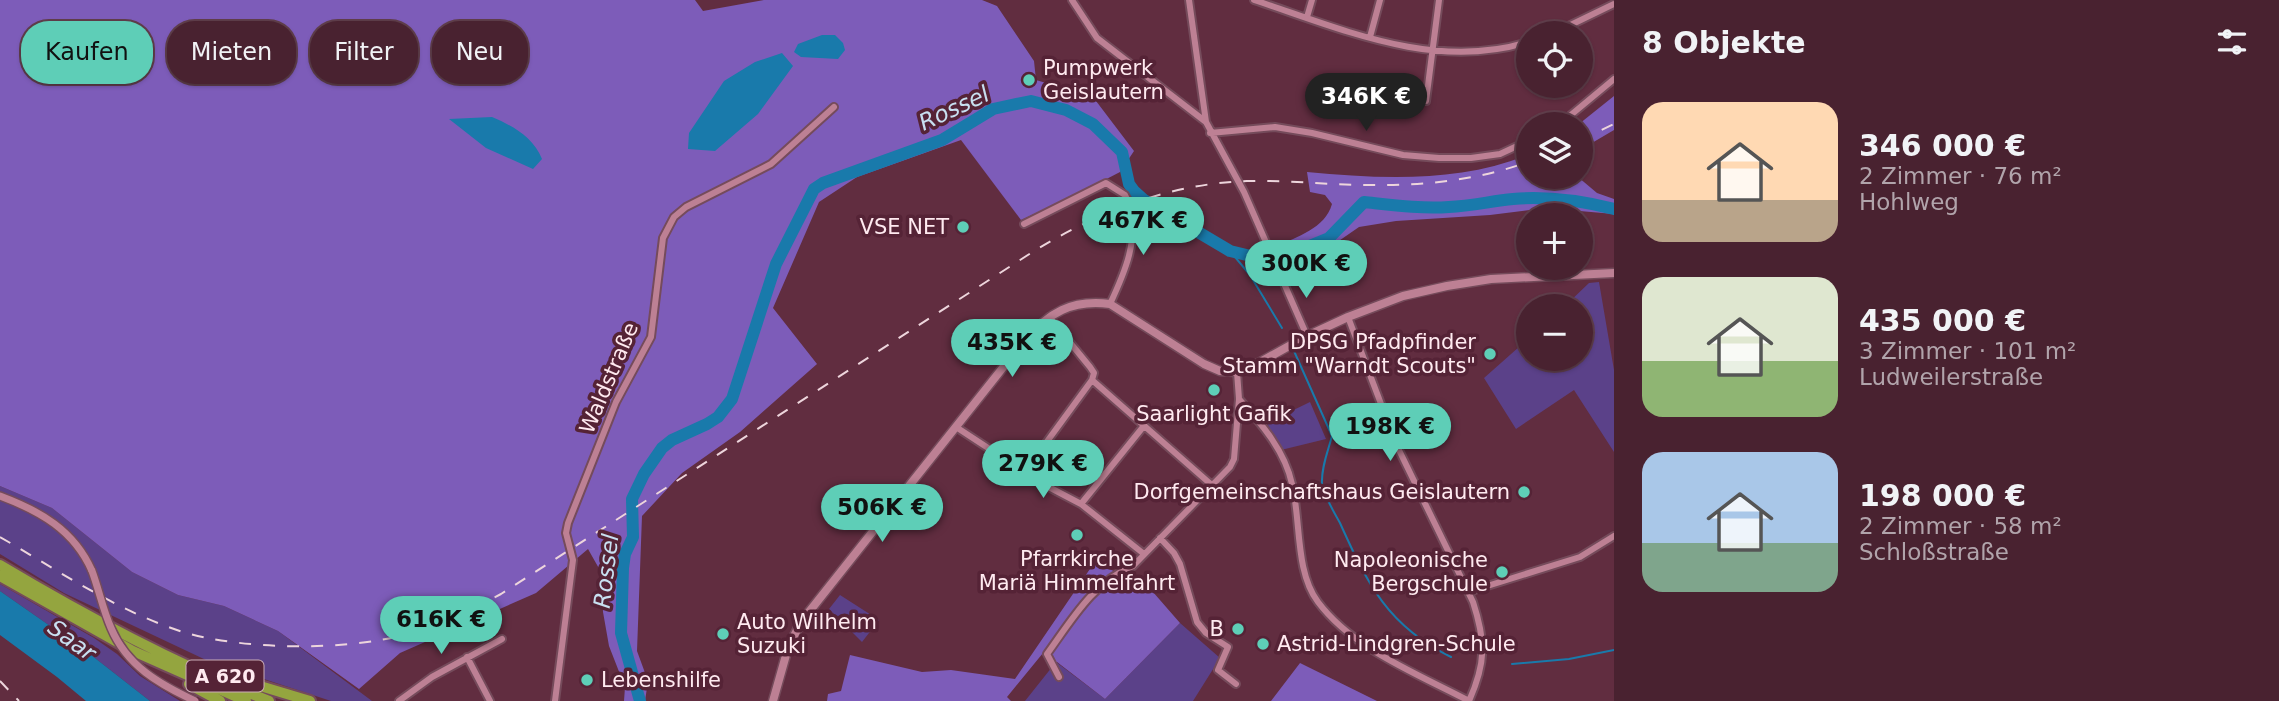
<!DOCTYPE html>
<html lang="de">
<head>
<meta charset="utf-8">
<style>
  :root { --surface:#492230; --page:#502a38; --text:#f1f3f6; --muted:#b1a4ab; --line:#613f4c; --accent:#5eceb7 }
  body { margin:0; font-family:"DejaVu Sans",sans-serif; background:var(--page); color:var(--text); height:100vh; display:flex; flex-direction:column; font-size:26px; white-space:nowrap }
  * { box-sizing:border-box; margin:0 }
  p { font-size:23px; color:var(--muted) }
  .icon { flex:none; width:38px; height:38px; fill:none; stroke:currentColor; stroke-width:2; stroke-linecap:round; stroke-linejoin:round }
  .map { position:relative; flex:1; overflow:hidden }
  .sheet { display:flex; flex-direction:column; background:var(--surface); width:665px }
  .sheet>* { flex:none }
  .guide { position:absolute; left:21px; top:21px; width:665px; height:63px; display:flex; gap:14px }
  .fabs { position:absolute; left:1516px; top:21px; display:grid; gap:14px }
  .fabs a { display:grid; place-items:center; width:77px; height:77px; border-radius:50%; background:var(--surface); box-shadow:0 2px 5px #0004,0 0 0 2px var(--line); font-size:35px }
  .price { position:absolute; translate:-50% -60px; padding:0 16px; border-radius:24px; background:var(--accent); color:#111; font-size:23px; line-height:46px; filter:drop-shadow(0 2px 4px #0008) }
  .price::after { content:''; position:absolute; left:50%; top:42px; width:21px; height:16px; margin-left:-10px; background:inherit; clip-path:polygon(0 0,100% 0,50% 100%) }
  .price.current { background:#222; color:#fff }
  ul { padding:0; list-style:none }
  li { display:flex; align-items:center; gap:21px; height:175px; padding:0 28px }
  li span { display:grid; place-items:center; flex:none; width:196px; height:140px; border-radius:21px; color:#555 }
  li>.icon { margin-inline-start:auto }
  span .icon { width:84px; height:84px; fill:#fffc; stroke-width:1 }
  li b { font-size:30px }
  h2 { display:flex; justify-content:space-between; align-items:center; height:84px; padding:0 28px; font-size:30px }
  .tag { padding:0 24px; border-radius:28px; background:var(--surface); box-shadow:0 2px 5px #0004,0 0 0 2px var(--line); font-size:24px; line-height:63px }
  .tag.current { background:var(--accent); color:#111 }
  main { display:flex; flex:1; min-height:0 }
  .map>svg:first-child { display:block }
</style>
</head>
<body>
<main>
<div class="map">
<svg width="1614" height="701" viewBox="0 0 1614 701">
  <rect width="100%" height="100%" fill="#612d40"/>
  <path fill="#5b4189" d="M1599 282 1614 370V452L1574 390 1516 429 1484 378 1528 339V359H1580V306H1565L1589 283Z
    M1310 402 1326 439 1281 450 1267 423Z
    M0 486 52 508 132 572 178 595 224 606 278 631 372 701H331L206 660 64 593 0 554Z
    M0 584 94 638 117 654 140 676 180 701H150L86 651 0 591Z
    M840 595 879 620 862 642 829 609Z
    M1180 623 1220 658 1193 701H1025L1056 662 1105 699Z"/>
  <path fill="#7d5cb9" d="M0 0H695L703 11 764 0H982L997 6 1034 61 1036 80 1093 97 1134 151 1120 172 1068 199 1021 220 961 140 857 177 819 202 773 308 817 364 740 432 682 473 642 516 637 651 648 681 645 701H624L625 687 609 646 603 612 601 572 588 549 536 593 400 653 359 689 278 631 224 606 178 595 132 572 52 508 0 486Z
    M1614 96V130L1580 150 1579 124Z
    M1528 155V177H1578L1597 193 1614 199V214L1545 208 1490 215 1396 221 1359 227 1333 245 1289 268 1282 265 1276 247C1297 236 1325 229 1332 204L1325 195 1310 192 1307 172C1382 179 1457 183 1528 155Z
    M1094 563 1146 584 1180 623 1105 699 1057 662 1052 667 1043 653 1007 697 1011 701H827L828 694 841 691 850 655 922 672 951 670 1015 679Z
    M1300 663 1377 701H1271Z"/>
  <path fill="#197aab" d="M822 35H835L843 43 845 50 838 59 801 57 794 52 798 44Z
    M782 53 793 66 758 114 715 151 688 149 689 133 724 81 755 62Z
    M492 117C513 126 533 137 542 159L533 169 486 148 449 119Z
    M0 591 86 651 150 701H86L57 677 0 635Z"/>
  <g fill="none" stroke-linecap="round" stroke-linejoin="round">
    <path stroke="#197aab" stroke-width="2" d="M1230 251 1250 275 1282 328
      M1294 351 1332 436C1328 451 1321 468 1322 484 1324 496 1334 512 1340 523 1368 585 1388 626 1451 657
      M1512 664 1569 659 1614 650"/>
    <path stroke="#197aab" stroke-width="12" d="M640 701 621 633 623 568 625 554 633 537 632 499 644 474 662 448 672 440 707 424 718 417 732 399 776 264 814 189 823 183 942 140 993 109 1031 101 1066 110 1093 124 1122 152 1129 184 1134 191 1144 200 1230 251 1263 259 1285 255 1307 247 1329 238 1364 202C1392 205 1421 209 1449 207 1471 206 1492 201 1513 199 1547 196 1582 201 1614 209"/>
    <defs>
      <path id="minor" d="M1072 0 1097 38 1206 122
        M1189 0 1206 122 1244 192 1307 336
        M1254 0C1342 29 1434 71 1528 42
        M1307 17 1312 0
        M1554 33 1614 4
        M1370 37 1380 0
        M1402 100 1426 101 1439 0
        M1560 124 1614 79
        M1210 133 1275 127 1312 133 1403 155 1439 158H1471L1500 154 1528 141
        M1024 224 1106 183 1125 195 1129 203
        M1110 304C1125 272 1139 240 1130 203
        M1049 317 1090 367 1094 373 1092 380 1214 487
        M1348 317 1397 446 1473 602C1486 642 1486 663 1469 701
        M1239 399C1261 423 1285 451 1292 484 1301 520 1295 572 1318 602 1353 649 1418 674 1469 701
        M956 427 1043 484 1081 504 1144 554
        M1024 473 1092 380
        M1081 504 1143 427
        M1160 538 1174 553 1180 564 1197 622 1206 633 1228 647 1218 670 1236 684
        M1468 592 1580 557 1614 536
        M467 657 490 701
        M1059 677 1047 654C1071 621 1093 582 1133 566L1230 467 1234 459 1239 399 1237 372
        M399 701 432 677 502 639
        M555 701 573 560 566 533 568 523 616 402 651 337 663 238 674 217 686 207 771 164 834 107"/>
      <path id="tertiary" d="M0 496C40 511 74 530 92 571"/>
      <path id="secondary" d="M773 701 788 648 801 622 1024 341C1049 313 1071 299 1110 304L1204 364 1220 371 1237 372 1253 366 1307 336 1348 317 1403 296 1447 286 1491 279 1614 273"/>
      <path id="motorway" d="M0 565C87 617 175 664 269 701
        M0 576 133 651 246 701
        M217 673 310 701
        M189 684 220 701"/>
    </defs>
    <use href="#minor" stroke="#754b5b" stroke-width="10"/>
    <use href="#tertiary" stroke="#754b5b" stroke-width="10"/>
    <use href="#secondary" stroke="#754b5b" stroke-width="11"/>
    <use href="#motorway" stroke="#754b5b" stroke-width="14"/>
    <use href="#minor" stroke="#bd8094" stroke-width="6"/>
    <use href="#tertiary" stroke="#bd8094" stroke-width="7"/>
    <use href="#secondary" stroke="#bd8094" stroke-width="8"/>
    <use href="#motorway" stroke="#94a53f" stroke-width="10"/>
    <path stroke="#edd5dc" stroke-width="2" stroke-dasharray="12 12" stroke-linecap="butt" d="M1580 140 1614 124
      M0 537C59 571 117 611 183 632 244 650 342 651 404 635 438 625 470 610 501 594L1031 253C1097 212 1168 184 1247 181 1288 180 1329 185 1370 185 1423 186 1478 180 1528 162
      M0 681 19 701"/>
    <defs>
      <path id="tertiary-bridge" d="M92 571C99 590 103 610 111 628 127 666 159 684 195 701"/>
    </defs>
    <use href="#tertiary-bridge" stroke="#754b5b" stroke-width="10" stroke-linecap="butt"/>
    <use href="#tertiary-bridge" stroke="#bd8094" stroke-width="7"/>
  </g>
  <g fill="#5eceb7" stroke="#552336" stroke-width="2.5">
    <circle cx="1029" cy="80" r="7"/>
    <circle cx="963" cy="227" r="7"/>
    <circle cx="1490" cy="354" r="7"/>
    <circle cx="1214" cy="390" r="7"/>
    <circle cx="1524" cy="492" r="7"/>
    <circle cx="1077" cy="535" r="7"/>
    <circle cx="1502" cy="572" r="7"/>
    <circle cx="1238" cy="629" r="7"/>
    <circle cx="723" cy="634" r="7"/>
    <circle cx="1263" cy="644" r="7"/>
    <circle cx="587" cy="680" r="7"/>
  </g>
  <g text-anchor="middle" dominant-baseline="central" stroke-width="7" stroke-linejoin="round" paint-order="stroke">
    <rect fill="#552336" stroke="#ccaeb8" stroke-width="2" x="186.5" y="660.5" width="77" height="31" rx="5"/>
    <g font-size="19" font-weight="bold" fill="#ffeaf0">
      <text x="225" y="676">A 620</text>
    </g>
    <g font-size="21" fill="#ffeaf0" stroke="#552336" text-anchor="end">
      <text x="1043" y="68" text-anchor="start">Pumpwerk<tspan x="1043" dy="24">Geislautern</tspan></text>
      <text x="949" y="227">VSE NET</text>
      <text x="1476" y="342">DPSG Pfadpfinder<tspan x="1476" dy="24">Stamm "Warndt Scouts"</tspan></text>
      <text x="1214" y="414" text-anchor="middle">Saarlight Gafik</text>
      <text x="1510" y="492">Dorfgemeinschaftshaus Geislautern</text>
      <text x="1077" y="559" text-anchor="middle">Pfarrkirche<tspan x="1077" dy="24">Mariä Himmelfahrt</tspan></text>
      <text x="1488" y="560">Napoleonische<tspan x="1488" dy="24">Bergschule</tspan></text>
      <text x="737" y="622" text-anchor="start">Auto Wilhelm<tspan x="737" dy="24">Suzuki</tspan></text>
      <text x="1224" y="629">B</text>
      <text x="1277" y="644" text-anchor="start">Astrid-Lindgren-Schule</text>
      <text x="601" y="680" text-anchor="start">Lebenshilfe</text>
    </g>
    <g font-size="21" fill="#ffeaf0" stroke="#552336">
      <text transform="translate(609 378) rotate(-67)">Waldstraße</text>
    </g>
    <g font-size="23" font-style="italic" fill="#c8e0f1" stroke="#552336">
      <text transform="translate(954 108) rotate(-25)">Rossel</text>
      <text transform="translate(606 571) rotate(-83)">Rossel</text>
      <text transform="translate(72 640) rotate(36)">Saar</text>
    </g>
  </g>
</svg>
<div class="fabs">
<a><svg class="icon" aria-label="locate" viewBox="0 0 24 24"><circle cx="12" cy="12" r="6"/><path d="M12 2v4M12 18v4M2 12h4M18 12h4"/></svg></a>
<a><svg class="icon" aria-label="layers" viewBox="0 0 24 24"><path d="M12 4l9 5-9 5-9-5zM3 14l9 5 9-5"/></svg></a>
<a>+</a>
<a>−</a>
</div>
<b class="price current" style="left:1366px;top:133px">346K €</b>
<b class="price" style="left:1143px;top:257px">467K €</b>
<b class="price" style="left:1306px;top:300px">300K €</b>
<b class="price" style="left:1012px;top:379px">435K €</b>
<b class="price" style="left:1390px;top:463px">198K €</b>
<b class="price" style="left:1043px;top:500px">279K €</b>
<b class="price" style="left:882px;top:544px">506K €</b>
<b class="price" style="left:441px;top:656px">616K €</b>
<div class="guide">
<a class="tag current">Kaufen</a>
<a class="tag">Mieten</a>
<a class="tag">Filter</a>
<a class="tag">Neu</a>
</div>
</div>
<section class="sheet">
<h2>8 Objekte<svg class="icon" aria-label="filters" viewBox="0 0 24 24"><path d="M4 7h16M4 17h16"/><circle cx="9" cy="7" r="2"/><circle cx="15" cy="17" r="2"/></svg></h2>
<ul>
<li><span style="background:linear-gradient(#ffd9b3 70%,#b9a48a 0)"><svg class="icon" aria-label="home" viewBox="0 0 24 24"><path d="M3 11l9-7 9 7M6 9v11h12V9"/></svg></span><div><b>346 000 €</b><p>2 Zimmer · 76 m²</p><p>Hohlweg</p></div></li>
<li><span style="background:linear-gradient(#dfe7d0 60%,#8fb573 0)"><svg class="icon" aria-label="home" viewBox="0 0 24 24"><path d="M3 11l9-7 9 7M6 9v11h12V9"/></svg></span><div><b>435 000 €</b><p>3 Zimmer · 101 m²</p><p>Ludweilerstraße</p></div></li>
<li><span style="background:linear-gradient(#a9c7e8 65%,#7fa58c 0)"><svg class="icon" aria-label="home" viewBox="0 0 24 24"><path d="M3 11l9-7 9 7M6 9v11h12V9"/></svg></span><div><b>198 000 €</b><p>2 Zimmer · 58 m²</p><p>Schloßstraße</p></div></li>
</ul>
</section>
</main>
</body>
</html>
